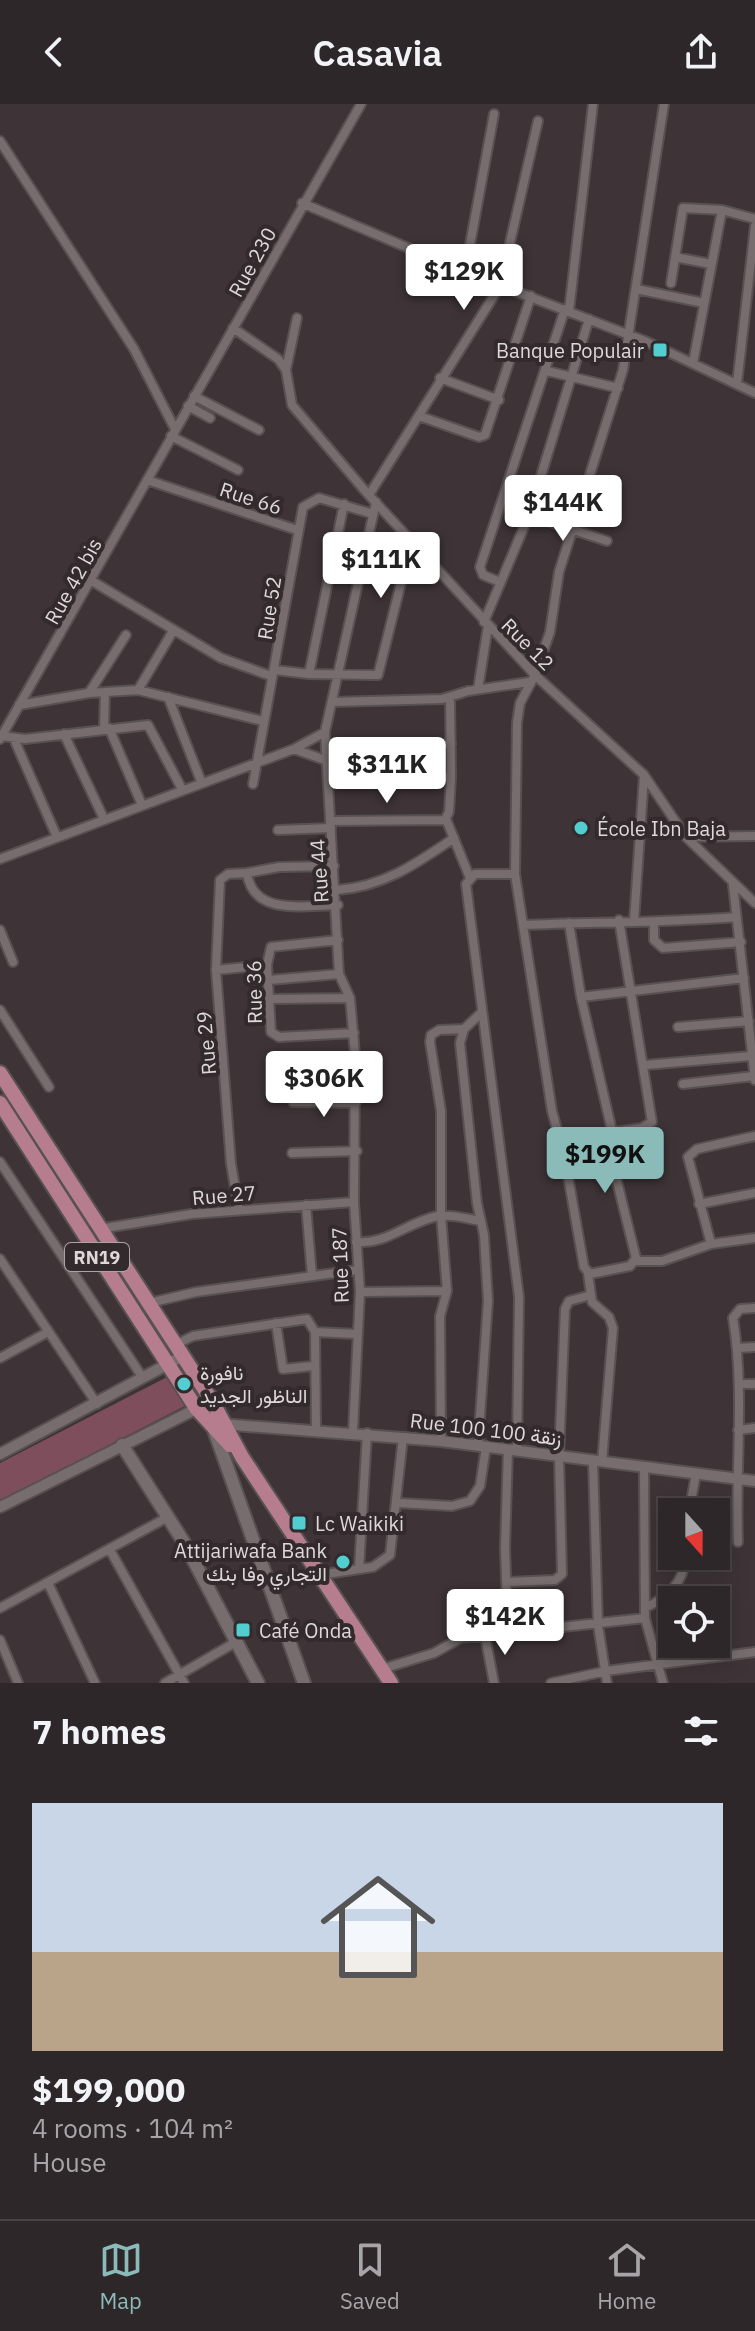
<!DOCTYPE html>
<html lang="en">
<head>
<meta charset="utf-8">
<style>
  :root { --surface:#2e2729; --page:#3a3335; --text:#f1f3f6; --muted:#a7a5a8; --line:#494446; --accent:#8bbbb9 }
  body { margin:0; font-family:"IBM Plex Sans",Vazirmatn,sans-serif; background:var(--page); color:var(--text); height:100vh; display:flex; flex-direction:column; font-size:30px; white-space:nowrap }
  * { box-sizing:border-box; margin:0 }
  p { font-size:26px; color:var(--muted) }
  .icon { flex:none; width:44px; height:44px; fill:none; stroke:currentColor; stroke-width:2; stroke-linecap:round; stroke-linejoin:round }
  .map { position:relative; height:1579px; overflow:hidden }
  .side { display:flex; flex-direction:column; background:var(--surface); flex:1 }
  .side>* { flex:none }
  .needle { width:52px; rotate:159deg }
  .controls { position:absolute; left:658px; top:1394px; display:grid; gap:16px }
  .controls a { display:grid; place-items:center; width:72px; height:72px; border-radius:0px; background:var(--surface); box-shadow:0 4px 20px #0003,0 0 0 2px var(--line); font-size:40px }
  .price { position:absolute; translate:-50% -68px; padding:0 18px; border-radius:8px; background:#fff; color:#222; font-size:26px; line-height:52px; filter:drop-shadow(0 2px 4px #0008) }
  .price::after { content:''; position:absolute; left:50%; top:48px; width:24px; height:18px; margin-left:-12px; background:inherit; clip-path:polygon(0 0,100% 0,50% 100%) }
  .price.on { background:var(--accent); color:#111 }
  ul { padding:0; list-style:none }
  li { display:grid; align-content:center; gap:16px; height:424px; padding:0 32px }
  li+li { border-top:2px solid var(--line) }
  li span { display:grid; place-items:center; height:248px; border-radius:0px; color:#555 }
  li>.icon { margin-inline-start:auto }
  span .icon { width:144px; height:144px; fill:#fffc; stroke-width:1 }
  li b { font-size:34px }
  h2 { display:flex; justify-content:space-between; align-items:center; height:96px; padding:0 32px; font-size:34px }
  header { display:flex; justify-content:space-between; align-items:center; height:104px; padding:0 32px; background:var(--surface); font-size:36px; font-weight:600 }
  .menu { display:flex; justify-content:space-around; align-items:center; height:112px; border-top:2px solid var(--line); background:var(--surface); font-size:22px; color:var(--muted) }
  .menu a { display:grid; justify-items:center; gap:4px }
  .menu .on { color:var(--accent) }
  .map>svg:first-child { display:block }
</style>
</head>
<body>
<header><svg class="icon" aria-label="back" viewBox="0 0 24 24"><path d="M15 5l-7 7 7 7"/></svg>Casavia<svg class="icon" aria-label="share" viewBox="0 0 24 24"><path d="M12 15V3M7 8l5-5 5 5M5 13v7h14v-7"/></svg></header>
<div class="map">
<svg width="755" height="1579" viewBox="0 0 755 1579">
  <rect width="100%" height="100%" fill="#3e3437"/>
  <path fill="#7f4e5d" d="M169 1272 186 1301 183 1303 0 1397V1359Z"/>
  <g fill="none" stroke-linecap="round" stroke-linejoin="round">
    <defs>
      <path id="minor" d="M0 37 134 245 175 325
        M302 99 465 168 645 237 755 289
        M675 153 711 160
        M465 168 494 10
        M671 179 683 104 722 106 755 115
        M636 185 704 199
        M569 207 593 0
        M233 224 278 255 286 266 292 301 366 388 535 571 644 671 686 733 755 799
        M693 259 722 106
        M286 266 297 214
        M547 267 618 284
        M440 274 499 296
        M737 280 755 122
        M194 292 259 326
        M188 302 210 314
        M419 312 479 333 485 331 531 192
        M171 332 238 366
        M147 376 297 426
        M369 391 500 182 538 17
        M529 411 607 437
        M92 477 221 554 271 572
        M500 478 483 471 480 463 565 205
        M484 518 529 411 589 215
        M275 566 309 570 378 571 412 435
        M309 570 344 400
        M478 585 488 522
        M138 586 173 527
        M89 589 126 531
        M168 593 201 677
        M450 593 451 673
        M333 598 442 595 468 587 529 578
        M19 601 89 589 138 586 263 617
        M109 624 142 701
        M104 625 105 588
        M64 630 104 715
        M2 632 25 635 148 621 182 685
        M0 635 361 0
        M14 635 57 733
        M327 644 451 640
        M294 645 325 656
        M328 677 451 673 449 708 445 716 331 717
        M253 680 303 403 319 394 373 410
        M446 715 470 774
        M278 726 331 724
        M686 733 755 732
        M0 755 294 645 325 628
        M247 769 279 763 334 762
        M515 770H475L466 780 519 1193 517 1346
        M733 781 755 976
        M336 786C383 783 416 760 454 734
        M634 817 644 672
        M569 819 581 893 612 1027
        M654 820V836L663 844 741 838
        M523 821C594 818 665 819 736 813
        M0 826 13 858
        M338 836 271 843 267 861 271 928 279 933 354 929
        M216 866 267 861
        M269 876 339 870
        M581 893 744 874
        M270 895 350 894
        M0 906 49 983
        M678 923 749 917
        M645 961 751 952
        M284 970 355 967
        M683 980 754 972
        M293 998 356 999
        M605 1029 636 1154 630 1162 590 1170 584 1163 565 1055 552 1007 515 770 517 619 520 599 535 571 550 528 559 468 623 266 664 0
        M559 1036 642 1024 652 1018 619 816
        M292 1049 357 1047
        M0 1058 143 1274
        M699 1100 755 1089
        M306 1101 312 1172
        M239 1106 231 1060 216 866 220 776 228 770 247 769C253 813 306 801 338 801
        M99 1125 192 1110 354 1098
        M356 1138C387 1141 407 1118 438 1112 451 1110 468 1115 481 1117
        M711 1140 755 1134
        M0 1155 97 1300
        M635 1157H662L711 1140 688 1053 697 1045 755 1032
        M588 1169 592 1198 609 1213 613 1224 602 1358
        M360 1188 447 1187
        M149 1199 196 1188 357 1166
        M276 1219 283 1265 313 1262
        M315 1228 356 1230
        M175 1241 193 1232 307 1215 315 1228 316 1325
        M738 1244 755 1243
        M0 1254 48 1228
        M739 1280H755
        M738 1326 755 1324
        M353 1327 360 1188 354 1098 355 950 350 894 339 870 325 628 376 398
        M441 1337 440 1212 447 1187 441 1111V1007L430 938 431 931 439 926 464 925
        M478 1342 488 1197 484 1131 477 1099 460 939 464 925 481 909
        M508 1345 505 1444 508 1530
        M593 1357 598 1521 607 1579
        M644 1364 645 1514 663 1579
        M399 1399 452 1402 470 1397 480 1382 486 1343
        M689 1408 696 1370
        M738 1438C735 1364 745 1288 733 1214L740 1205 755 1204
        M110 1446 184 1579
        M359 1465 367 1329
        M319 1471 373 1463 390 1451 403 1333
        M506 1478 555 1476 562 1470 559 1352 565 1205 569 1197 591 1191
        M48 1479 95 1579
        M0 1504 168 1413
        M645 1504C670 1492 682 1480 687 1452
        M485 1532 494 1579
        M0 1536 18 1579
        M382 1565 434 1549 461 1534 645 1514
        M165 1579 236 1538
        M551 1579 606 1567 755 1548"/>
      <path id="tertiary" d="M221 1320 441 1337 755 1377
        M0 1350 183 1252
        M0 1403 212 1297"/>
      <path id="secondary" d="M214 1326 304 1579
        M122 1341 185 1440 258 1579"/>
      <path id="primary" d="M0 969 212 1297 242 1353 391 1579
        M0 999 196 1304 230 1341"/>
    </defs>
    <use href="#minor" stroke="#585152" stroke-width="12"/>
    <use href="#tertiary" stroke="#585152" stroke-width="14"/>
    <use href="#secondary" stroke="#585152" stroke-width="16"/>
    <use href="#primary" stroke="#585152" stroke-width="18"/>
    <use href="#minor" stroke="#776d6f" stroke-width="8"/>
    <use href="#tertiary" stroke="#776d6f" stroke-width="10"/>
    <use href="#secondary" stroke="#776d6f" stroke-width="12"/>
    <use href="#primary" stroke="#b57d8e" stroke-width="14"/>
  </g>
  <g fill="#52cdd0" stroke="#332a2d" stroke-width="3">
    <rect x="652" y="238" width="16" height="16" rx="4"/>
    <circle cx="581" cy="724" r="8"/>
    <circle cx="184" cy="1280" r="8"/>
    <rect x="291" y="1411" width="16" height="16" rx="4"/>
    <circle cx="343" cy="1458" r="8"/>
    <rect x="235" y="1518" width="16" height="16" rx="4"/>
  </g>
  <g text-anchor="middle" dominant-baseline="central" stroke-width="8" stroke-linejoin="round" paint-order="stroke">
    <rect fill="#332a2d" stroke="#aba4a5" stroke-width="2" x="65" y="1139" width="64" height="28" rx="6"/>
    <g font-size="18" font-weight="bold" fill="#ded8d9">
      <text x="97" y="1153">RN19</text>
    </g>
    <g font-size="20" fill="#ded8d9" stroke="#332a2d">
      <text transform="translate(252 158) rotate(-61)">Rue 230</text>
      <text transform="translate(251 394) rotate(18)">Rue 66</text>
      <text transform="translate(73 477) rotate(-61)">Rue 42 bis</text>
      <text transform="translate(269 504) rotate(-81)">Rue 52</text>
      <text transform="translate(528 540) rotate(45)">Rue 12</text>
      <text transform="translate(319 767) rotate(-94)">Rue 44</text>
      <text transform="translate(254 888) rotate(-91)">Rue 36</text>
      <text transform="translate(206 939) rotate(-95)">Rue 29</text>
      <text transform="translate(224 1091) rotate(-5)">Rue 27</text>
      <text transform="translate(340 1161) rotate(-92)">Rue 187</text>
      <text transform="translate(486 1325) rotate(7)">Rue 100 زنقة 100</text>
    </g>
    <g font-size="20" fill="#ded8d9" stroke="#332a2d" text-anchor="start">
      <text x="644" y="246" text-anchor="end">Banque Populair</text>
      <text x="597" y="724">École Ibn Baja</text>
      <text x="200" y="1268">نافورة<tspan x="200" dy="23">الناظور الجديد</tspan></text>
      <text x="315" y="1419">Lc Waikiki</text>
      <text x="327" y="1446" text-anchor="end">Attijariwafa Bank<tspan x="327" dy="23">التجاري وفا بنك</tspan></text>
      <text x="259" y="1526">Café Onda</text>
    </g>
  </g>
</svg>
<div class="controls">
<a><svg class="needle" viewBox="-14 -14 28 28"><path d="M0-13l5 13h-10z" fill="#e53935"/><path d="M0 13l5-13h-10z" fill="#a7a5a8"/></svg></a>
<a><svg class="icon" aria-label="locate" viewBox="0 0 24 24"><circle cx="12" cy="12" r="6"/><path d="M12 2v4M12 18v4M2 12h4M18 12h4"/></svg></a>
</div>
<b class="price" style="left:464px;top:208px">$129K</b>
<b class="price" style="left:563px;top:439px">$144K</b>
<b class="price" style="left:381px;top:496px">$111K</b>
<b class="price" style="left:387px;top:701px">$311K</b>
<b class="price" style="left:324px;top:1015px">$306K</b>
<b class="price on" style="left:605px;top:1091px">$199K</b>
<b class="price" style="left:505px;top:1553px">$142K</b>
</div>
<section class="side">
<h2>7 homes<svg class="icon" aria-label="filters" viewBox="0 0 24 24"><path d="M4 7h16M4 17h16"/><circle cx="9" cy="7" r="2"/><circle cx="15" cy="17" r="2"/></svg></h2>
<ul>
<li><span style="background:linear-gradient(#c9d6e8 60%,#b9a48a 0)"><svg class="icon" aria-label="home" viewBox="0 0 24 24"><path d="M3 11l9-7 9 7M6 9v11h12V9"/></svg></span><div><b>$199,000</b><p>4 rooms · 104 m²</p><p>House</p></div></li>
</ul>
</section>
<nav class="menu">
<a class="on"><svg class="icon" aria-label="map" viewBox="0 0 24 24"><path d="M3 6l6-2 6 2 6-2v14l-6 2-6-2-6 2zM9 4v14M15 6v14"/></svg>Map</a>
<a><svg class="icon" aria-label="saved" viewBox="0 0 24 24"><path d="M7 4h10v16l-5-4-5 4z"/></svg>Saved</a>
<a><svg class="icon" aria-label="home" viewBox="0 0 24 24"><path d="M3 11l9-7 9 7M6 9v11h12V9"/></svg>Home</a>
</nav>
</body>
</html>
